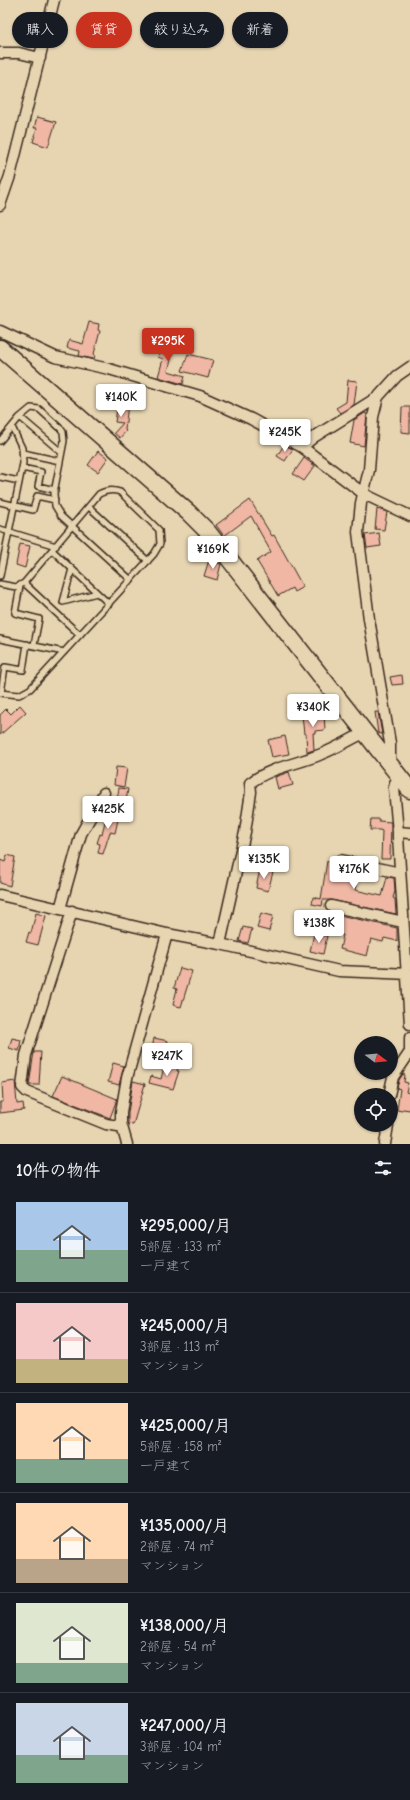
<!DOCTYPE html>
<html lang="ja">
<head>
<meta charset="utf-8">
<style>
  :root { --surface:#171b24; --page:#242831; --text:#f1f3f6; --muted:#9ea1a6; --line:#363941; --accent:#c8321e }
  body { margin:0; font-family:"Comic Neue","Klee One",sans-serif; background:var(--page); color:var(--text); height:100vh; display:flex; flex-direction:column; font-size:15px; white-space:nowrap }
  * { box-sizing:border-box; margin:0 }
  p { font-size:13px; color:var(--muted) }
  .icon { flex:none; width:22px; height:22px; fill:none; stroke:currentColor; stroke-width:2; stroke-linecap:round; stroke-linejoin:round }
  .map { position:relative; height:1144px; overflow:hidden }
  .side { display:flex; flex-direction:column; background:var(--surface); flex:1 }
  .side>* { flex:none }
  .hud { position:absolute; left:12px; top:12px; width:386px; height:36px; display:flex; gap:8px }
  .needle { width:26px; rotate:106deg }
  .tools { position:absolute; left:354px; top:1036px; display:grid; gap:8px }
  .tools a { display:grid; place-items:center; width:44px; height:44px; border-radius:50%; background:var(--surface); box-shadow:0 1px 3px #0004; font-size:20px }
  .price { position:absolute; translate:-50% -34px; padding:0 9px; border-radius:4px; background:#fff; color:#222; font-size:13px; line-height:26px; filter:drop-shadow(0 1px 2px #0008) }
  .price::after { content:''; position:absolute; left:50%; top:24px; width:12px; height:9px; margin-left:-6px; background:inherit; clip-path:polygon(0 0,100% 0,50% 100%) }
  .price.on { background:var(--accent); color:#fff }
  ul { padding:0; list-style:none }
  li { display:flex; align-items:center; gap:12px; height:100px; padding:0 16px }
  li+li { border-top:1px solid var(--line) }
  li span { display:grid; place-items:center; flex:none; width:112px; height:80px; border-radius:0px; color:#555 }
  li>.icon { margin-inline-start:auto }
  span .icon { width:48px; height:48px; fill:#fffc; stroke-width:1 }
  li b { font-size:17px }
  h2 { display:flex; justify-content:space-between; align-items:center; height:48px; padding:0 16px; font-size:17px }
  .pill { padding:0 14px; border-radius:18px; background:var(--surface); box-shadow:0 1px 3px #0004; font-size:14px; line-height:36px }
  .pill.on { background:var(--accent); color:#fff }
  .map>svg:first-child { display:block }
</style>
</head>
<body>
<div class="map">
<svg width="410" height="1144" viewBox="0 0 410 1144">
  <rect width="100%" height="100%" fill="#e7d5b2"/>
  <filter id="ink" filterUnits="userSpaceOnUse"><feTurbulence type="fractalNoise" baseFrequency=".025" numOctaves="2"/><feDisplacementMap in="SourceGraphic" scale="8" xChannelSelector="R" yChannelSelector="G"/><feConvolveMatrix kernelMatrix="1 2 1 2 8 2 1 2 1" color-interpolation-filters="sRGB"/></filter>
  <g filter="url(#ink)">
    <path fill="#efb7a4" stroke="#3b2a1e" d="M37 117 56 122 48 147 33 142 37 128H34Z
      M89 322 99 324 98 330 100 331 94 354 95 355 94 359 79 356 80 351 67 348 69 340 83 344Z
      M163 338 176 342 168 371 185 376 183 384 158 377 163 359 158 357Z
      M188 354 213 360 208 378 182 371Z
      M348 380 357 381 354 405 340 413 336 408 346 402Z
      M118 402 128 404 125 430 126 431 120 438 114 433 123 423 115 422Z
      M402 407H410V433L401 432Z
      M365 413 367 414 364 446 350 443 354 420Z
      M284 445 293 449 285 461 277 456Z
      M98 451 108 458 98 472 88 465Z
      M304 458 315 466 304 481 293 474Z
      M250 500 272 536 274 535 303 587 294 592 292 588 278 596 257 561 271 552 251 516 224 536 216 525Z
      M377 509 387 512 384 530 375 529Z
      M379 533 381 546 367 548 365 535Z
      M20 544 30 546 25 568 16 565Z
      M209 560 221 564 217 580 204 576Z
      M402 675 403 684 392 685 390 677Z
      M20 705 26 712 0 735V715L6 709 11 714Z
      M375 712H378L382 734 378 733Z
      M324 713 325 730 315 731V733H313L314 750 307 752 306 734H304L302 715Z
      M285 736 289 754 272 757 268 740Z
      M116 767 127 768 124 787 114 785Z
      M289 772 293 785 278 789 275 777Z
      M119 788 128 789 126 801 117 800Z
      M107 812 119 815 115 833 110 832 103 854 98 853 100 844 97 843 100 834 102 835Z
      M371 819H379V821L391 822 390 859H381L382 831 380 830H370Z
      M7 855 15 857 10 886 0 883V860L5 862Z
      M327 861 335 862 340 866 359 871 355 890 382 896 387 877 394 878 395 891 393 898 395 899 396 914 332 900H323L322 906 312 904 313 897 321 899Z
      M260 869 273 872 268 891 256 888Z
      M36 913 46 916 38 945 26 942 29 932 31 933Z
      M261 913 273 916 269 931 257 928Z
      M335 914 397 928V941L384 938 383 942 371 939 367 956 340 949 343 935 322 931 325 917 334 918Z
      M243 927 252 929 248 943 239 941Z
      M314 934 327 936 323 954 310 951Z
      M180 968 192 971 181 1007 173 1005 177 989 174 988Z
      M12 1038 21 1040 19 1051 9 1048Z
      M154 1038 168 1041 164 1058 151 1055Z
      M34 1052H41L39 1085H29Z
      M113 1063 124 1066 119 1085 108 1082Z
      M165 1063 178 1067 177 1071H179L173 1089 149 1083 151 1076 161 1079Z
      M403 1074 405 1075 404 1082 408 1083 406 1092 410 1093V1110L403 1109 402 1111 397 1110 400 1089 397 1088 399 1080Z
      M62 1076 117 1099 110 1118 53 1096Z
      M15 1081 17 1104 23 1103 24 1110 0 1113V1102H3L2 1083Z
      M133 1081 145 1084 133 1125 128 1124V1113Z"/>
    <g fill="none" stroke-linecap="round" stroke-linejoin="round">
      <defs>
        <path id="lane" d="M20 417 61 452
          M0 441 19 418 31 408 39 409 61 429 63 432 64 441 54 493 55 506 61 516 131 580
          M23 453 60 461
          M22 468 41 472 38 486 55 490
          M0 477 19 481
          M0 502 33 510 37 496 55 500
          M89 507 148 561
          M0 529 56 546
          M52 550 109 604
          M72 569 63 602 97 593
          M0 576 23 463 22 448 12 427
          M24 583 80 635
          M0 584 16 587 24 583 99 494C106 490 112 489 120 492L159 530 160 544 154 554 30 689 19 695 0 693
          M20 586 15 613 39 619 34 645
          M0 639 64 652
          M1 693 5 667 23 670 27 644"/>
        <path id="street" d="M0 53H19L40 58
          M0 205 10 176 54 0
          M0 331 55 357 109 369 183 391 200 396 251 419 302 447 364 494 410 516
          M302 447 314 437 378 397
          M388 761 390 756V743L369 619 358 532 361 503 369 470 373 417 378 397 397 376 410 367
          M398 832 394 788 395 783 401 778
          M410 833 398 832V837L410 1024
          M341 860 400 873
          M0 895 167 934 220 944 339 971 410 974
          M331 906 403 922
          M60 909 81 834 104 793
          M72 911 26 1055 22 1087 27 1092 106 1124 118 1126 121 1123V1112L127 1078 167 934
          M220 944 245 832 251 792 250 783C269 768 297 764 319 755 335 749 350 740 365 732
          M410 1038V1051
          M389 1095 393 1077 410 1052
          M121 1123 127 1144
          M385 1144 388 1125"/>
        <path id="primary" d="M0 348 189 513 208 532 410 790"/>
      </defs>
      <use href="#lane" stroke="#3b2a1e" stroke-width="8"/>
      <use href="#street" stroke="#3b2a1e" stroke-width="13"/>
      <use href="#primary" stroke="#3b2a1e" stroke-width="19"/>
      <use href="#lane" stroke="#e7d5b2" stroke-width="5"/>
      <use href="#street" stroke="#e7d5b2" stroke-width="10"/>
      <use href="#primary" stroke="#e7d5b2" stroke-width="16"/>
    </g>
  </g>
</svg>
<div class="tools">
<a><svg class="needle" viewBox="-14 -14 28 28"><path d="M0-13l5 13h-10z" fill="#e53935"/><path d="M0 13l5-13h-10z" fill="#9ea1a6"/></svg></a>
<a><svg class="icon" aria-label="locate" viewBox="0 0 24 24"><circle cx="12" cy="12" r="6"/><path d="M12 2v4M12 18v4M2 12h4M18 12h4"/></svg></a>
</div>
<b class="price on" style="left:168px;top:362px">¥295K</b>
<b class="price" style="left:121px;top:418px">¥140K</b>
<b class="price" style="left:285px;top:453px">¥245K</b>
<b class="price" style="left:213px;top:570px">¥169K</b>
<b class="price" style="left:313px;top:728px">¥340K</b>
<b class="price" style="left:108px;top:830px">¥425K</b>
<b class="price" style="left:264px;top:880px">¥135K</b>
<b class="price" style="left:354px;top:890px">¥176K</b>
<b class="price" style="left:319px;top:944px">¥138K</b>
<b class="price" style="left:167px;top:1077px">¥247K</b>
<div class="hud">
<a class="pill">購入</a>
<a class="pill on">賃貸</a>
<a class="pill">絞り込み</a>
<a class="pill">新着</a>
</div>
</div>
<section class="side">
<h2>10件の物件<svg class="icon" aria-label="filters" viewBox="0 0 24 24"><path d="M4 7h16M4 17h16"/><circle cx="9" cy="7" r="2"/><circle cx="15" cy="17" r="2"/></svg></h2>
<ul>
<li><span style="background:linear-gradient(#a9c7e8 60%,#7fa58c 0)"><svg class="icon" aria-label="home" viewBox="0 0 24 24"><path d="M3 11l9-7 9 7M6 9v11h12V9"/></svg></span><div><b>¥295,000/月</b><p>5部屋 · 133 m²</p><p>一戸建て</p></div></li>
<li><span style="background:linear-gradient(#f6c9c9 70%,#c2b280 0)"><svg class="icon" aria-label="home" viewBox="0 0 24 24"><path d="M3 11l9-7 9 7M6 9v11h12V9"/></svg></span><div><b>¥245,000/月</b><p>3部屋 · 113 m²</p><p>マンション</p></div></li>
<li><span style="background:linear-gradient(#ffd9b3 70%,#7fa58c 0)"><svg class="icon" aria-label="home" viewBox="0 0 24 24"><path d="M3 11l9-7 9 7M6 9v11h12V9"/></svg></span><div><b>¥425,000/月</b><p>5部屋 · 158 m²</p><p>一戸建て</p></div></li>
<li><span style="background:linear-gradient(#ffd9b3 70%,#b9a48a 0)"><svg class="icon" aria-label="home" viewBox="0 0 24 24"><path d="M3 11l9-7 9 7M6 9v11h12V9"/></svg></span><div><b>¥135,000/月</b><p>2部屋 · 74 m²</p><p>マンション</p></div></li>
<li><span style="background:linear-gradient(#dfe7d0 75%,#7fa58c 0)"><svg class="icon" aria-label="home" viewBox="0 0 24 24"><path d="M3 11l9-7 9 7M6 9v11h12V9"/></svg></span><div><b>¥138,000/月</b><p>2部屋 · 54 m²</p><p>マンション</p></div></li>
<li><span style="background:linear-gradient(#c9d6e8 65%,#7fa58c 0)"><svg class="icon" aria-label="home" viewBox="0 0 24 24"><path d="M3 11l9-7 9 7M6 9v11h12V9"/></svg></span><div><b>¥247,000/月</b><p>3部屋 · 104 m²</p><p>マンション</p></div></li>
</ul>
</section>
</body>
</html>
